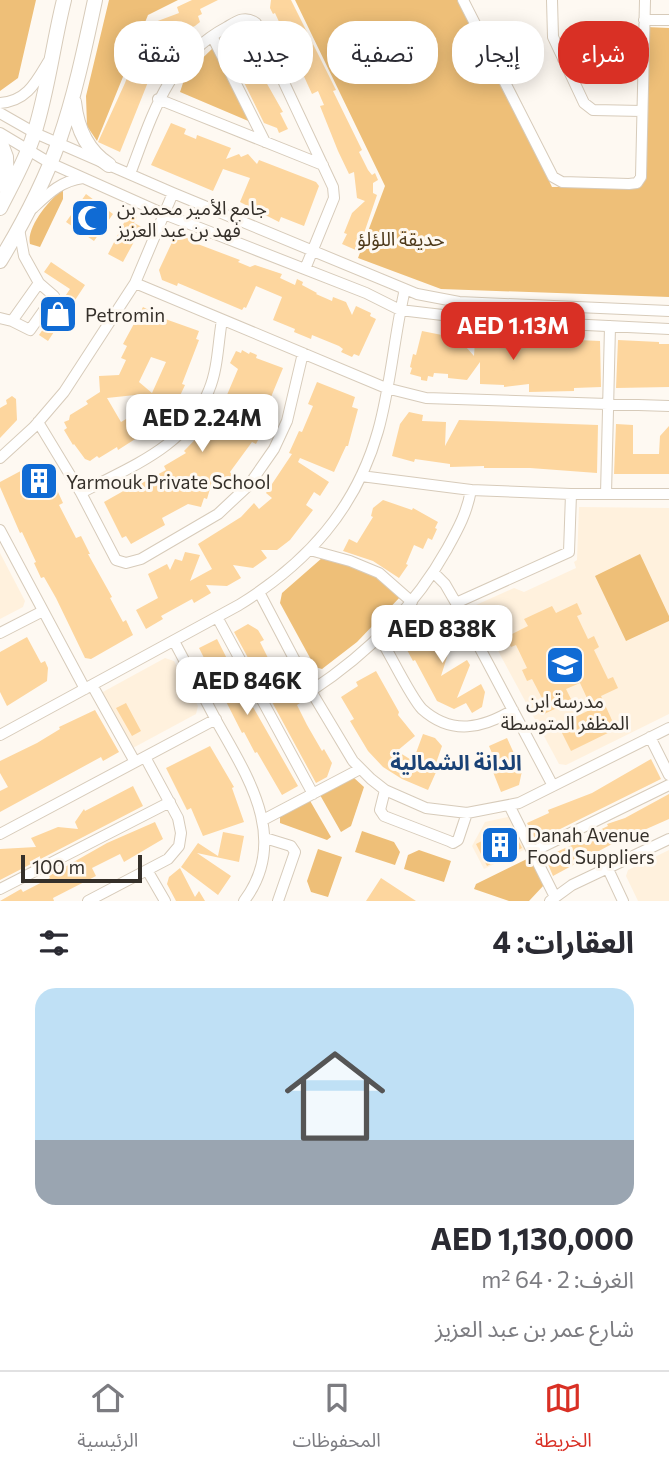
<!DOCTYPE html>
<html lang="ar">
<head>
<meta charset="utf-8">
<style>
  :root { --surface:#fff; --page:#f2f2f3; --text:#2b2b33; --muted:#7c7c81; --line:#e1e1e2; --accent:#d93025 }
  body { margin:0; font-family:Commissioner,"Noto Sans Arabic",sans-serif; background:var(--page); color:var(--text); direction:rtl; height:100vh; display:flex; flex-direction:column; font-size:26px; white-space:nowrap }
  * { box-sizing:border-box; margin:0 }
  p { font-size:23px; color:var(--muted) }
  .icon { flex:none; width:38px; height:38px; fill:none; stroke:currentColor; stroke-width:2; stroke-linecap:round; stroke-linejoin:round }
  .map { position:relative; height:901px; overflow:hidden; direction:ltr }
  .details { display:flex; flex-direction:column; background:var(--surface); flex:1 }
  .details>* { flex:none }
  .hud { position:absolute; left:21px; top:21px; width:628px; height:63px; direction:rtl; display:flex; gap:14px }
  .scale { position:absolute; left:21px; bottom:18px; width:121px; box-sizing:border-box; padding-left:7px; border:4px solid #35302a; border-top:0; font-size:19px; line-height:24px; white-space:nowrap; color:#35302a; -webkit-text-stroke:5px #fef9f2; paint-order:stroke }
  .price { position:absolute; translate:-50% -60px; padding:0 16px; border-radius:14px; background:#fff; color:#222; font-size:23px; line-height:46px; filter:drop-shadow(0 2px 4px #0008) }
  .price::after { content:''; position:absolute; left:50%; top:42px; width:21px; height:16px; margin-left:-10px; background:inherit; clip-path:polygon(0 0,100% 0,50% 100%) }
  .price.on { background:var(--accent); color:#fff }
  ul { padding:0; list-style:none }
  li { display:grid; align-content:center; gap:14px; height:371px; padding:0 35px }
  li+li { border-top:2px solid var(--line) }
  li span { display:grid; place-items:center; height:217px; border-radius:21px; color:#555 }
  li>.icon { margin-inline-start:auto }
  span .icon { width:126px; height:126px; fill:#fffc; stroke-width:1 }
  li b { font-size:30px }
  h2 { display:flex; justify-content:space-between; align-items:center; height:84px; padding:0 35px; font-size:30px }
  .pill { padding:0 24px; border-radius:28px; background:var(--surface); box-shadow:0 4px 18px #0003; font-size:24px; line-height:63px }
  .pill.on { background:var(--accent); color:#fff }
  .menu { display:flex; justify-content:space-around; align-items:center; height:98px; border-top:2px solid var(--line); background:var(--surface); font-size:19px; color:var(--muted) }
  .menu a { display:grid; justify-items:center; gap:4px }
  .menu .on { color:var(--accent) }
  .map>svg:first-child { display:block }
</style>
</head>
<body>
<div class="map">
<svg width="669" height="901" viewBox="0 0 669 901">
  <rect width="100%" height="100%" fill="#fef9f2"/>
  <path fill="#fff1dd" d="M579 507 669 508V714L566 765 559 764 475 608 476 605 514 588 524 592 576 568 574 562 577 560Z
    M0 553 25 601 23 607 0 619Z
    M165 658 174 661 198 706 196 714 131 749 101 693Z
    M512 816 528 848 484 869 472 846 485 822Z
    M669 850V901H638L626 876 628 870Z"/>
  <path fill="#eebf78" d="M0 0H36L18 78 0 91Z
    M109 0H178L148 15 97 141 87 126 86 96Z
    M295 0H459L552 187 642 186 646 27 669 28V297L441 289 358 258 385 186Z
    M213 48 253 123 180 92 186 74Z
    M63 190V199L40 247 30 244C26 228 49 199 63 190Z
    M640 554 669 616V621L626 641 595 576Z
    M322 558 367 570 402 595 357 642 322 669 315 667 280 603 282 593Z
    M353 777 364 787 351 826 341 832 320 795Z
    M309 799 331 837 327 840 280 823V816Z
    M362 831 394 842 400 852 395 865 355 852Z
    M318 849 342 857 328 897 311 892 307 881Z
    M419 850 451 861 444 882 404 869 408 855Z
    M531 857 544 885 529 901H509L474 889 476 884Z"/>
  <path fill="#fdd69e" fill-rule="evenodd" d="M192 0H218L200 9 202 14 198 16 200 22 195 26 169 37 168 33 164 41 155 22 179 13 177 7Z
    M271 0H291L336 90 333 91 362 150 359 152 368 170 372 175 375 173 378 180 373 183V193L377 195 358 251 342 244 347 234 344 233 352 213 365 201 357 198 354 172 349 174 338 151 320 106 324 105 318 91 312 94 275 13 273 14 270 8Z
    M142 38 162 47 120 152 98 142 125 83Z
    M242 40 263 83 266 82 283 112 280 113 288 129 279 133 277 128 264 123 227 48Z
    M171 123 186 129 184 134 196 139 197 135 231 148 226 159 239 154 241 157 248 154 257 164 259 160 316 182 319 186 304 226 281 217 279 222 240 202 250 178 223 169 213 191 151 165Z
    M86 194 113 214 94 241 66 222Z
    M129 213 137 217 134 223 142 227 123 262 108 254Z
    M182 235 196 241 195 243 240 260 238 262 250 267 255 265 282 274 280 278 295 285 297 279 303 282 302 285 317 293 316 294 332 301 333 297 346 302 352 315 356 306 371 313 370 316 376 319 359 356 354 354 352 357 341 352 343 349 339 346 312 335 311 339 294 332 295 329 273 320 282 297 256 286 246 308 244 307 242 310 178 283 177 286 162 280 159 270 174 238Z
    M51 262 85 285 48 341 39 335 70 289 44 272Z
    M143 307 168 320 199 331 196 339 199 340 182 384 185 385 178 400 167 413 164 410 159 415 135 395 107 398 121 422 143 409 154 427 118 450 117 447 99 458 97 456 90 461 85 459 74 444 73 445 64 430 67 428 64 422 69 420 70 415 88 404 86 401 100 392 99 376 119 375 126 360 121 358 127 346 123 344ZM151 357 166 362 152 393 139 382Z
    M422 331 442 335 441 337 458 338 474 356 475 340 555 339 600 341 601 387 574 388V391L529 392V384L504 387V385L480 384V362L467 380 448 378V374L434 373 433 377 428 376 427 381 421 380V377L410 374 412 368 410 367 413 354 416 355Z
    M618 340 659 342V344H669V387L616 388Z
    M242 350 249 354 250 352 257 355 256 358 283 368 271 397 274 398 271 409 273 411 256 444 252 442 230 472 232 475 217 488 212 482 207 499 204 498 201 507 188 504 162 518 165 525 131 544 126 536 122 538 104 502 141 481 142 483 166 470 164 466 186 453 184 451 218 416 238 369 230 363 236 351 241 353Z
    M317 382 355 397 352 407 358 409 348 446H346L334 472 300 458 298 462 329 482 320 496 314 492 306 505 313 510 290 540 277 550H261L267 558 253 568 233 565 241 578 227 586 206 585 211 593 194 603 192 599 161 616 163 619 146 629 136 610 158 598 148 574 167 564 170 570 175 559 182 561 185 552 200 555 190 581 212 569 198 544 241 517 254 503 259 509 272 498 266 493 292 454 289 453 299 431 302 432 313 406 308 404Z
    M12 396 16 399 17 420 0 438V408L7 404 6 400Z
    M409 412 423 415 422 421 446 422 445 446 459 420 598 425 597 473 530 468H484V466L450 467V464L415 459 414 462 392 456 400 424Z
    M616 424 633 425V454H659L660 436 669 426V474H614Z
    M30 466 32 469 39 466 44 475 46 474 50 482 53 481 63 503 59 505 76 538 81 536 90 554H88L112 597 110 598 123 622 126 620 133 635 91 659 85 658 56 598 44 577 41 578 34 563 36 562 22 532 20 533 0 487V482Z
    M383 500 412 510 413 508 438 522 435 528 437 529 432 540 428 538 423 549 414 545 406 564 408 565 399 578 373 561 343 551 349 539 357 543 373 517 371 516 373 508Z
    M577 603 582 614 577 616 588 639 594 636 599 647 594 650 608 679 613 677 618 688 601 696 616 729 571 751 558 725 592 709 580 683 566 689 572 701 544 714 538 703 543 700 532 679 527 681 522 670 527 668 516 645 511 647 506 637 528 626 524 619 552 606 556 613Z
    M438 615 453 638 441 676 467 660 470 665 457 698 481 684 485 692 482 707 472 713 466 703 454 709 437 701 415 660 413 661 406 648 412 629Z
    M248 624 258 630 264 640 260 642 273 668 275 667 287 687 290 686 300 703 297 705 307 725 322 751 324 749 332 763 327 777 316 783 234 632Z
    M27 637 41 663 45 661 48 668 47 681 7 706 0 692V652Z
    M217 639 252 708 253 707 298 786 282 795 257 752 255 753 244 732 242 733 199 648Z
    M376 671 399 712 398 715 415 736 397 751 413 761 423 734 435 738 442 746 434 769 437 770 428 790 402 779 383 767 368 751 350 721 354 719 341 697 358 686 356 682Z
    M126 703 141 731 132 736 116 708Z
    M95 710 119 752 103 761 101 757 0 812V791L8 787 0 773V761L37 743 60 729 59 727Z
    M507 738 522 771 519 785 501 792 493 772 499 770 489 746Z
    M210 746 234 787 232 788 244 822 203 836 191 808 187 810 166 768Z
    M651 759 661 779 536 841 527 823 549 813 548 810 592 793Z
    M133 786 143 806 0 880V849L36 847 31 838 58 827 78 829 75 822 84 809 85 811Z
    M669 794V819L610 845 553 876 545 857 588 838 587 836 608 826 607 824 625 818Z
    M155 822 163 839 124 862 120 854 92 868 96 876 53 898 54 901H0L21 889 23 892 50 878 49 876 107 843Z
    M511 826 522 848 487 866 476 844Z
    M223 832 244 836 239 862 197 853 231 876 218 895 181 867 198 843 218 856Z
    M180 868 195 897 199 891 205 901H176L167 884 169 877Z
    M381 878 416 901H366Z"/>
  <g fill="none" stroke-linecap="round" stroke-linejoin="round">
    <defs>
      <path id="minor" d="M463 0 553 177 562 182 629 184 637 183 641 177 645 0
        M552 0 553 37 584 103 593 110 642 111
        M644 20H669
        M212 36 265 142
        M563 59 643 62
        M158 99 323 165
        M0 103C27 101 36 82 48 62
        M0 113 35 133 173 193 417 294 459 302 669 311
        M0 133 50 163 164 214 366 293 400 310 485 320 669 329
        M130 174C152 116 168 58 227 27 237 21 245 15 256 23L333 187 334 198 305 269
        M33 208C49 193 61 181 83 178
        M135 283 386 388 426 398 669 406
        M0 318 12 321 39 283 24 256 19 229
        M12 321 30 330 54 296 39 283
        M38 422 81 493 116 560 126 563 141 559 218 514 249 485 274 449 287 421 303 353
        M0 458 34 427 64 392 135 283 173 193
        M361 476 471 490 571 494H669
        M81 493C131 466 187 447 209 390 218 369 218 342 222 320
        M606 494 610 326
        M0 530 85 689
        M310 550 350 561 379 573 412 602
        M434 573 445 584 456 603 553 786
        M259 592 311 691 353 761 371 779 385 790 426 808 467 813 519 803 669 728
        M456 603 569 552 571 494
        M217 617 313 794
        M0 633 43 611
        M380 638C390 654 411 698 422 709 452 736 483 728 513 710
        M174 641C188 668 203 695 217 722 248 777 290 840 244 901
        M92 685 135 762
        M311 691C367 654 414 608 447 549 458 529 467 513 471 490
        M0 735 239 605C307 563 356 509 378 431 391 385 394 336 405 289
        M650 737 669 775
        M385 790 380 810 384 816 449 841 453 843 458 840 467 813
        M509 805 555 897
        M263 820 360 769
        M0 834 216 719
        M265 838 291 846 295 852 278 901
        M532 852 669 785
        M608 869 623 901
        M147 870 165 901
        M0 889 170 802
        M88 901 168 859 179 846 181 833 178 818 145 757
        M550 901 572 885 669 839"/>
      <path id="major" d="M74 102C77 129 87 151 109 165
        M0 141 6 157 7 191
        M0 208C12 184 26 160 34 134 48 90 53 44 64 0
        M0 261C23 223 44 183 59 141 75 95 85 47 95 0"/>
    </defs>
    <use href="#minor" stroke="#d7cbba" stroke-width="12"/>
    <use href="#major" stroke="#d7cbba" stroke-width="16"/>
    <use href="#minor" stroke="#fff" stroke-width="10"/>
    <use href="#major" stroke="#fff" stroke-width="14"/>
  </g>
  <defs>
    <symbol id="mosque-square" viewBox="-11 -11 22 22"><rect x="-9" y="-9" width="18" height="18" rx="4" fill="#106bd4" stroke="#fef9f2"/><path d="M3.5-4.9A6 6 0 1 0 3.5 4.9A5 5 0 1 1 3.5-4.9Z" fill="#fff"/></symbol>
    <symbol id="shop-square" viewBox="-11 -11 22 22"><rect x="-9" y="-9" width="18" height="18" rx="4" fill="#106bd4" stroke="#fef9f2"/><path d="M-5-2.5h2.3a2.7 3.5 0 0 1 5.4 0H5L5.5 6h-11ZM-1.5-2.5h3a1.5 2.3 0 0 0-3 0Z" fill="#fff"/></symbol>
    <symbol id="building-square" viewBox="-11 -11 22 22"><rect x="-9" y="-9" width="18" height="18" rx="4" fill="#106bd4" stroke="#fef9f2"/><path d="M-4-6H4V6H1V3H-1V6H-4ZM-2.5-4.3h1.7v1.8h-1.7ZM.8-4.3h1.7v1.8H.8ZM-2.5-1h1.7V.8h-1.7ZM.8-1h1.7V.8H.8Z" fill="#fff"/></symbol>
    <symbol id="school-square" viewBox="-11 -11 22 22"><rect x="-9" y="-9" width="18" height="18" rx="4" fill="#106bd4" stroke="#fef9f2"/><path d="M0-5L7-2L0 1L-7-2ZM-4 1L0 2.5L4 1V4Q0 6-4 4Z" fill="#fff"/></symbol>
  </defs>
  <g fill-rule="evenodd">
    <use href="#mosque-square" x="68" y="196" width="44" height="44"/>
    <use href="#shop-square" x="36" y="292" width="44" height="44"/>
    <use href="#building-square" x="17" y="459" width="44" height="44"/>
    <use href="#school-square" x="543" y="643" width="44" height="44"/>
    <use href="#building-square" x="478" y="823" width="44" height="44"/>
  </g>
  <g text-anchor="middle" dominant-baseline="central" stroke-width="6" stroke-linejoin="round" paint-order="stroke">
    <g font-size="19" fill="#35302a" stroke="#fef9f2" text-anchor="start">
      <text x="117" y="207">جامع الأمير محمد بن<tspan x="117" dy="22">فهد بن عبد العزيز</tspan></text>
      <text x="85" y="314">Petromin</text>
      <text x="66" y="481">Yarmouk Private School</text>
      <text x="565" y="700" text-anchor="middle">مدرسة ابن<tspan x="565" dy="22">المظفر المتوسطة</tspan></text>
      <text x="527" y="834">Danah Avenue<tspan x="527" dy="22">Food Suppliers</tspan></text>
    </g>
    <g font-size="19" fill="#4d391a" stroke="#fef9f2">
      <text x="401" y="238">حديقة اللؤلؤ</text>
    </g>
    <g font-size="21" font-weight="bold" fill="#1a4276" stroke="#fef9f2">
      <text x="456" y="761">الدانة الشمالية</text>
    </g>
  </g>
</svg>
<div class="scale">100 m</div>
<b class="price on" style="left:513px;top:362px">AED 1.13M</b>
<b class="price" style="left:202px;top:454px">AED 2.24M</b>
<b class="price" style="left:442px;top:665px">AED 838K</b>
<b class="price" style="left:247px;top:717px">AED 846K</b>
<div class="hud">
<a class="pill on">شراء</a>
<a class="pill">إيجار</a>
<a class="pill">تصفية</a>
<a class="pill">جديد</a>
<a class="pill">شقة</a>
</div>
</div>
<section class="details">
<h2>العقارات: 4<svg class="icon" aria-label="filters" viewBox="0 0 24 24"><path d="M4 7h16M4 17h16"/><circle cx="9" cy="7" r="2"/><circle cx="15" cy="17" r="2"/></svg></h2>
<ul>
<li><span style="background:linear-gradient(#bfe0f5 70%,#9aa5b1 0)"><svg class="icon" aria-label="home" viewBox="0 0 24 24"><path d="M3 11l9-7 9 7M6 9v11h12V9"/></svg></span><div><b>AED 1,130,000</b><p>الغرف: 2 · 64 m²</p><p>شارع عمر بن عبد العزيز</p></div></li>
</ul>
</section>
<nav class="menu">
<a class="on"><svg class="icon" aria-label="map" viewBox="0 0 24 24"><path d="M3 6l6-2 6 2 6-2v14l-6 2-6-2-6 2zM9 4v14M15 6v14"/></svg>الخريطة</a>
<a><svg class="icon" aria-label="saved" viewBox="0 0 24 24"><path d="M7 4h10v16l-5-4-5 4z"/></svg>المحفوظات</a>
<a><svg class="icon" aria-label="home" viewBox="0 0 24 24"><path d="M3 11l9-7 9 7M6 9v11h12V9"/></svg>الرئيسية</a>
</nav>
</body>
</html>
